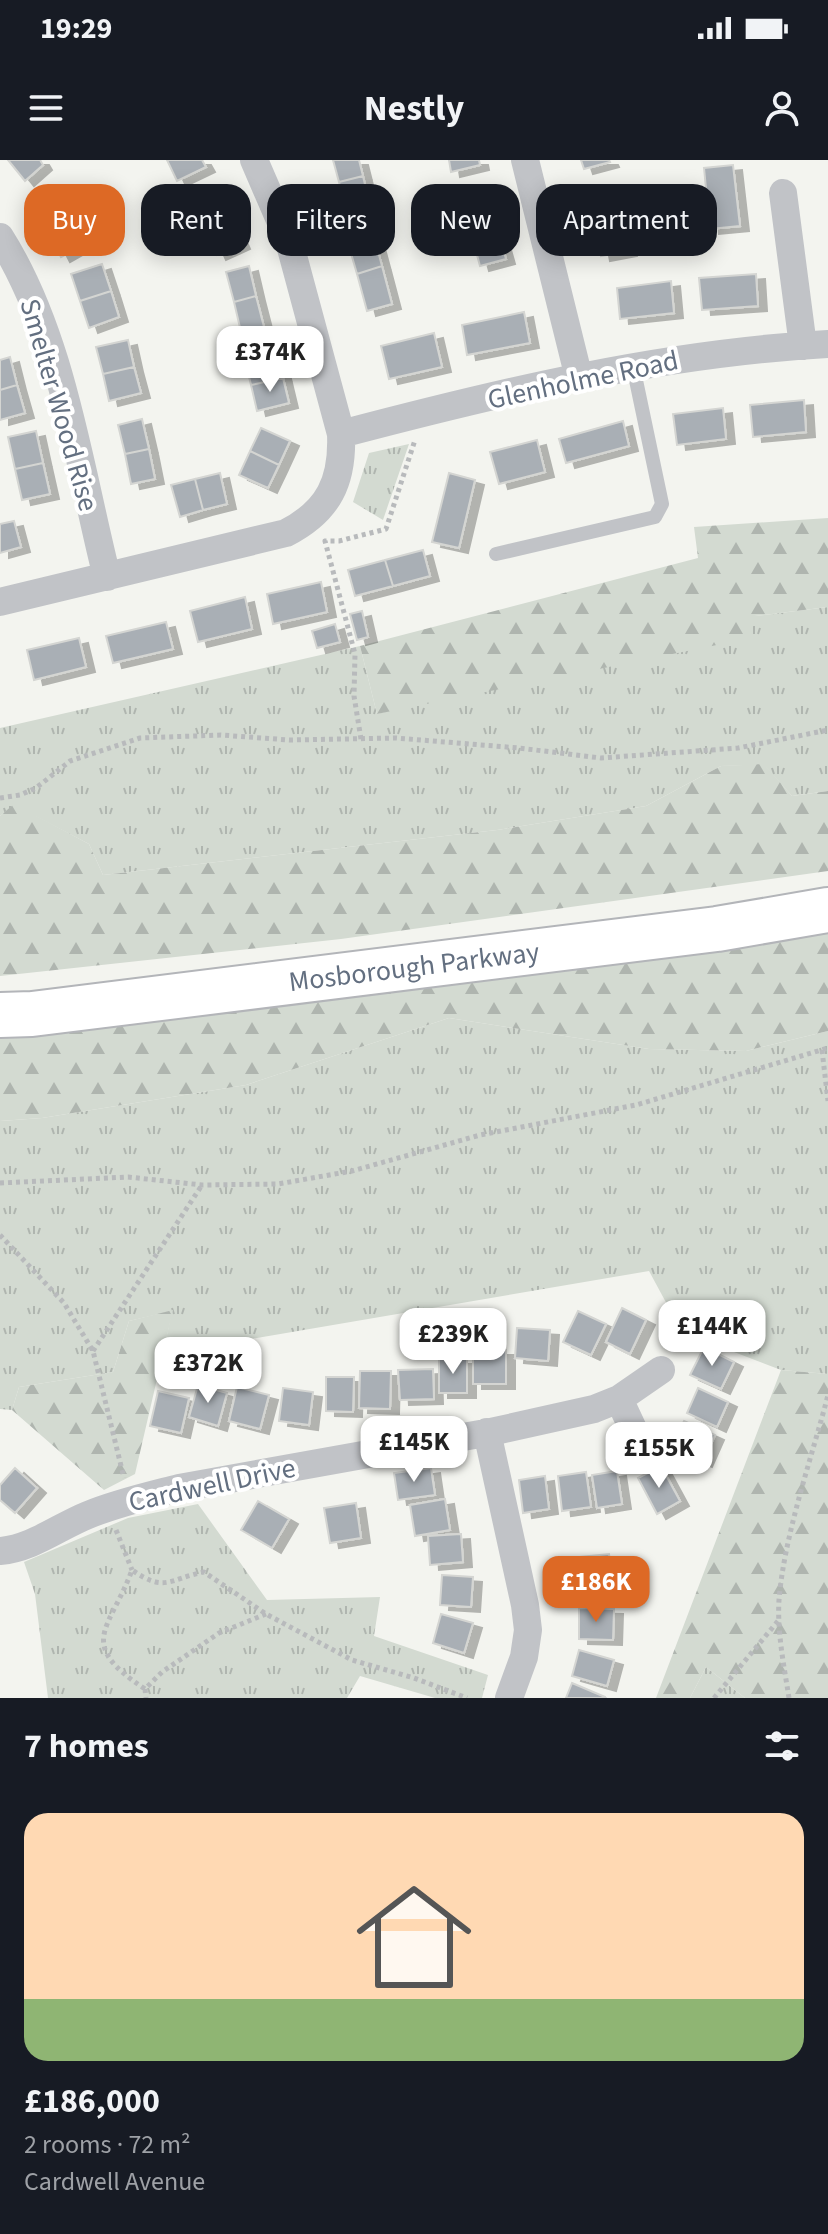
<!DOCTYPE html>
<html lang="en">
<head>
<meta charset="utf-8">
<style>
  :root { --surface:#171b24; --page:#242831; --text:#f1f3f6; --muted:#9ea1a6; --accent:#dd6925 }
  body { margin:0; font-family:"Source Sans 3",sans-serif; background:var(--page); color:var(--text); height:100vh; display:flex; flex-direction:column; font-size:30px; white-space:nowrap }
  * { box-sizing:border-box; margin:0 }
  p { font-size:26px; color:var(--muted) }
  .icon { flex:none; width:44px; height:44px; fill:none; stroke:currentColor; stroke-width:2; stroke-linecap:round; stroke-linejoin:round }
  .map { position:relative; height:1538px; overflow:hidden }
  .sheet { display:flex; flex-direction:column; background:var(--surface); flex:1 }
  .sheet>* { flex:none }
  .guide { position:absolute; left:24px; top:24px; width:780px; height:72px; display:flex; gap:16px }
  .price { position:absolute; translate:-50% -68px; padding:0 18px; border-radius:16px; background:#fff; color:#222; font-size:26px; line-height:52px; filter:drop-shadow(0 2px 4px #0008) }
  .price::after { content:''; position:absolute; left:50%; top:48px; width:24px; height:18px; margin-left:-12px; background:inherit; clip-path:polygon(0 0,100% 0,50% 100%) }
  .price.selected { background:var(--accent); color:#fff }
  ul { padding:0; list-style:none }
  li { display:grid; align-content:center; gap:16px; height:424px; padding:0 24px }
  li span { display:grid; place-items:center; height:248px; border-radius:24px; color:#555 }
  li>.icon { margin-inline-start:auto }
  span .icon { width:144px; height:144px; fill:#fffc; stroke-width:1 }
  li b { font-size:34px }
  h2 { display:flex; justify-content:space-between; align-items:center; height:96px; padding:0 24px; font-size:34px }
  .chip { padding:0 28px; border-radius:24px; background:var(--surface); box-shadow:0 4px 20px #0003; font-size:28px; line-height:72px }
  .chip.selected { background:var(--accent); color:#fff }
  .status { display:flex; justify-content:space-between; align-items:center; height:56px; padding:0 40px; background:var(--surface); direction:ltr }
  .status svg { height:22px; fill:currentColor }
  header { display:flex; justify-content:space-between; align-items:center; height:104px; padding:0 24px; background:var(--surface); font-size:36px; font-weight:700 }
  .map>svg:first-child { display:block }
</style>
</head>
<body>
<div class="status"><b>19:29</b><svg viewBox="0 0 49 12"><path d="M0 12V9h3v3zM5 12V6h3v6zM10 12V3h3v9zM15 12V0h3v12zM26 1h20v11H26zM47 4h2v5h-2z"/></svg></div>
<header><svg class="icon" aria-label="menu" viewBox="0 0 24 24"><path d="M4 6h16M4 12h16M4 18h16"/></svg>Nestly<svg class="icon" aria-label="person" viewBox="0 0 24 24"><circle cx="12" cy="8" r="4"/><path d="M4 21q1-7 8-7t8 7"/></svg></header>
<div class="map">
<svg width="828" height="1538" viewBox="0 0 828 1538">
  <defs>
    <pattern id="grass-tufts" width="24" height="20" patternUnits="userSpaceOnUse" patternTransform="scale(2)"><rect width="24" height="20" fill="#d3dad1"/><path d="M3 7l-1-3M5 7V3M7 7l1-3M15 17l-1-3M17 17v-4M19 17l1-3" fill="none" stroke="#afb5af"/></pattern>
    <pattern id="forest-firs" width="22" height="20" patternUnits="userSpaceOnUse" patternTransform="scale(2)"><rect width="22" height="20" fill="#d3dad1"/><path d="M5 1l3.5 6h-7zM16 11l3.5 6h-7z" fill="#afb5af"/></pattern>
    <filter id="shadow"><feDropShadow dx="9" dy="5" stdDeviation="0" flood-color="#0004"/></filter>
  </defs>
  <rect width="100%" height="100%" fill="#f3f4ef"/>
  <path fill="url(#grass-tufts)" d="M409 284 383 360 353 342 369 293Z
    M828 447V631L792 636 764 605 721 606 646 646 497 670 103 715 89 684 14 645 0 656V568L360 486 377 554 755 456Z
    M449 858 649 889 746 891 828 871V1214L781 1210 682 1172 649 1111 163 1194 172 1151 129 1161 113 1212 19 1227 12 1250 0 1249V961L42 958 246 925Z
    M198 1344 267 1440 380 1437 374 1476 488 1515 482 1538H435L360 1516 347 1538H48L35 1434 24 1402 128 1358Z
    M706 1507 745 1538H690Z"/>
  <path fill="url(#forest-firs)" d="M828 358V447L755 456 751 478 377 554 360 486 698 398 694 367Z
    M764 604 792 636 828 631V711L341 779 0 816V656L14 644 89 684 103 715 497 670 646 646 721 606Z
    M828 768V871L746 891 649 889 449 858 246 925 42 958 0 961V876L57 873 437 826Z
    M173 1150 135 1314 104 1330 12 1250 19 1227 113 1212 129 1161Z
    M781 1210 828 1214V1538H745L706 1507 690 1538H656Z"/>
  <path fill="#a9afb5" stroke="#d4d5d2" stroke-width="2" filter="url(#shadow)" d="M8 0H40L43 5 25 21Z
    M167 0H202L206 7 177 21Z
    M333 0H359L363 16 339 22Z
    M449 0H479L480 5 451 12Z
    M581 0H609L610 2 584 9Z
    M733 5 740 66 710 69 704 8Z
    M363 16 370 46 346 52 339 22Z
    M217 27 229 56 204 66 192 38Z
    M616 27 628 91 601 96 589 32Z
    M58 29 72 56 47 70 32 42Z
    M488 36 506 99 480 106 463 43Z
    M72 56 86 83 61 97 47 70Z
    M229 56 241 84 217 95 204 66Z
    M372 69 382 106 357 114 346 76Z
    M102 104 111 131 80 141 71 114Z
    M249 106 256 136 234 142 226 112Z
    M382 106 392 144 367 151 357 114Z
    M756 114 758 146 702 150 699 118Z
    M671 121 674 153 620 159 617 128Z
    M111 131 119 157 89 168 80 141Z
    M256 136 264 167 241 172 234 142Z
    M524 152 530 183 467 195 462 165Z
    M434 173 442 207 389 219 381 186Z
    M128 180 134 207 103 214 96 187Z
    M277 193 283 218 251 225 245 200Z
    M10 197 17 225 0 230V200Z
    M134 207 141 233 109 241 103 214Z
    M283 218 289 243 257 251 251 225Z
    M17 225 25 253 0 260V230Z
    M804 240 806 272 753 277 750 245Z
    M723 248 726 279 677 285 673 254Z
    M142 259 149 289 125 294 118 265Z
    M623 261 629 286 566 303 559 279Z
    M261 268 290 281 279 305 250 291Z
    M36 271 43 303 15 309 8 277Z
    M537 280 545 312 499 324 490 292Z
    M149 289 155 319 131 324 125 294Z
    M250 291 279 305 268 328 239 315Z
    M43 303 50 334 22 340 15 309Z
    M220 313 227 344 203 350 195 319Z
    M449 313 475 320 459 388 432 382Z
    M195 319 203 350 180 357 171 325Z
    M14 361 21 387 0 393V364Z
    M423 390 430 416 393 426 385 400Z
    M385 400 393 426 355 436 348 410Z
    M321 422 327 452 273 464 267 434Z
    M245 437 252 469 198 482 190 451Z
    M362 451 368 477 357 480 350 454Z
    M166 462 173 489 113 503 106 476Z
    M335 464 340 482 317 488 312 471Z
    M79 478 86 507 34 520 27 490Z
    M622 1148 646 1160 630 1194 606 1182Z
    M578 1151 606 1164 591 1195 563 1182Z
    M517 1168 550 1170 548 1201 515 1198Z
    M704 1187 734 1202 721 1229 690 1215Z
    M473 1190H506V1224H473Z
    M439 1199H467V1233H439Z
    M433 1209 434 1239 400 1240 398 1210Z
    M360 1211H391L390 1249 359 1248Z
    M326 1217H354L353 1252 326 1251Z
    M198 1225 227 1233 218 1266 189 1257Z
    M237 1227 269 1235 260 1269 229 1261Z
    M283 1228 313 1232 309 1265 279 1261Z
    M698 1228 728 1242 717 1267 687 1253Z
    M158 1231 189 1238 181 1273 150 1266Z
    M684 1261 715 1275 703 1302 671 1288Z
    M661 1306 680 1341 657 1354 638 1318Z
    M15 1308 37 1328 15 1353 0 1340V1325Z
    M431 1308 435 1335 398 1340 394 1313Z
    M617 1311 622 1344 597 1348 592 1315Z
    M586 1312 591 1347 562 1351 558 1316Z
    M545 1316 549 1349 523 1353 519 1320Z
    M445 1339 450 1370 415 1376 410 1345Z
    M258 1341 289 1359 272 1388 241 1370Z
    M356 1343 361 1378 330 1383 324 1348Z
    M461 1374 463 1402 430 1405 428 1376Z
    M609 1394 613 1424 574 1428 570 1398Z
    M442 1415 473 1417 471 1447 440 1445Z
    M579 1448 614 1449 613 1480 579 1479Z
    M441 1454 473 1463 464 1493 433 1483Z
    M579 1490 614 1500 607 1526 572 1516Z
    M572 1523 605 1537V1538H566Z"/>
  <g fill="none" stroke-linecap="round" stroke-linejoin="round">
    <defs>
      <path id="trunk" d="M0 855 32 854 717 769 828 750"/>
    </defs>
    <use href="#trunk" stroke="#b3b5b9" stroke-width="48"/>
    <path stroke="#b8babc" stroke-width="5" stroke-dasharray="4 4" stroke-linecap="butt" d="M361 579 354 536 355 494 325 381H339L386 369 415 280
      M0 638 20 635 36 628 70 601 140 578 221 575 289 580 396 578 519 588 601 598 738 588 828 570
      M822 890 828 941
      M0 1023 128 1017 202 1025 278 1024 352 1011 480 975 636 945 828 888
      M0 1075 64 1143 93 1191 124 1318
      M93 1191 202 1025
      M116 1370 132 1410
      M266 1454 219 1473 162 1512 145 1529C75 1483 110 1470 132 1410 165 1433 169 1419 204 1412L266 1454 352 1500 414 1518 467 1538
      M145 1529 146 1538
      M714 1538 778 1461
      M789 1538C784 1506 777 1472 779 1440 784 1376 812 1297 828 1235"/>
    <path stroke="#c1c3c7" stroke-width="14" d="M496 394 655 357 662 344 633 206"/>
    <path stroke="#c1c3c7" stroke-width="28" d="M525 0 579 218
      M783 33 803 186
      M0 77C62 175 79 306 107 417
      M341 274C500 232 663 193 828 184
      M0 442 286 373C329 351 343 321 341 274L289 81 254 0
      M619 1239 634 1271
      M487 1272 525 1445 528 1470 524 1497 509 1538
      M0 1391C33 1388 58 1367 88 1355 117 1343 148 1336 179 1328L491 1272 594 1249 619 1239 661 1210"/>
    <use href="#trunk" stroke="#fff" stroke-width="44"/>
  </g>
  <g text-anchor="middle" dominant-baseline="central" stroke-width="8" stroke-linejoin="round" paint-order="stroke">
    <g font-size="28" fill="#636f80" stroke="#fff">
      <text transform="translate(583 220) rotate(-12)">Glenholme Road</text>
      <text transform="translate(59 245) rotate(74)">Smelter Wood Rise</text>
      <text transform="translate(414 807) rotate(-7)">Mosborough Parkway</text>
      <text transform="translate(212 1325) rotate(-12)">Cardwell Drive</text>
    </g>
  </g>
</svg>
<b class="price" style="left:270px;top:234px">£374K</b>
<b class="price" style="left:712px;top:1208px">£144K</b>
<b class="price" style="left:453px;top:1216px">£239K</b>
<b class="price" style="left:208px;top:1245px">£372K</b>
<b class="price" style="left:414px;top:1324px">£145K</b>
<b class="price" style="left:659px;top:1330px">£155K</b>
<b class="price selected" style="left:596px;top:1464px">£186K</b>
<div class="guide">
<a class="chip selected">Buy</a>
<a class="chip">Rent</a>
<a class="chip">Filters</a>
<a class="chip">New</a>
<a class="chip">Apartment</a>
</div>
</div>
<section class="sheet">
<h2>7 homes<svg class="icon" aria-label="filters" viewBox="0 0 24 24"><path d="M4 7h16M4 17h16"/><circle cx="9" cy="7" r="2"/><circle cx="15" cy="17" r="2"/></svg></h2>
<ul>
<li><span style="background:linear-gradient(#ffd9b3 75%,#8fb573 0)"><svg class="icon" aria-label="home" viewBox="0 0 24 24"><path d="M3 11l9-7 9 7M6 9v11h12V9"/></svg></span><div><b>£186,000</b><p>2 rooms · 72 m²</p><p>Cardwell Avenue</p></div></li>
</ul>
</section>
</body>
</html>
